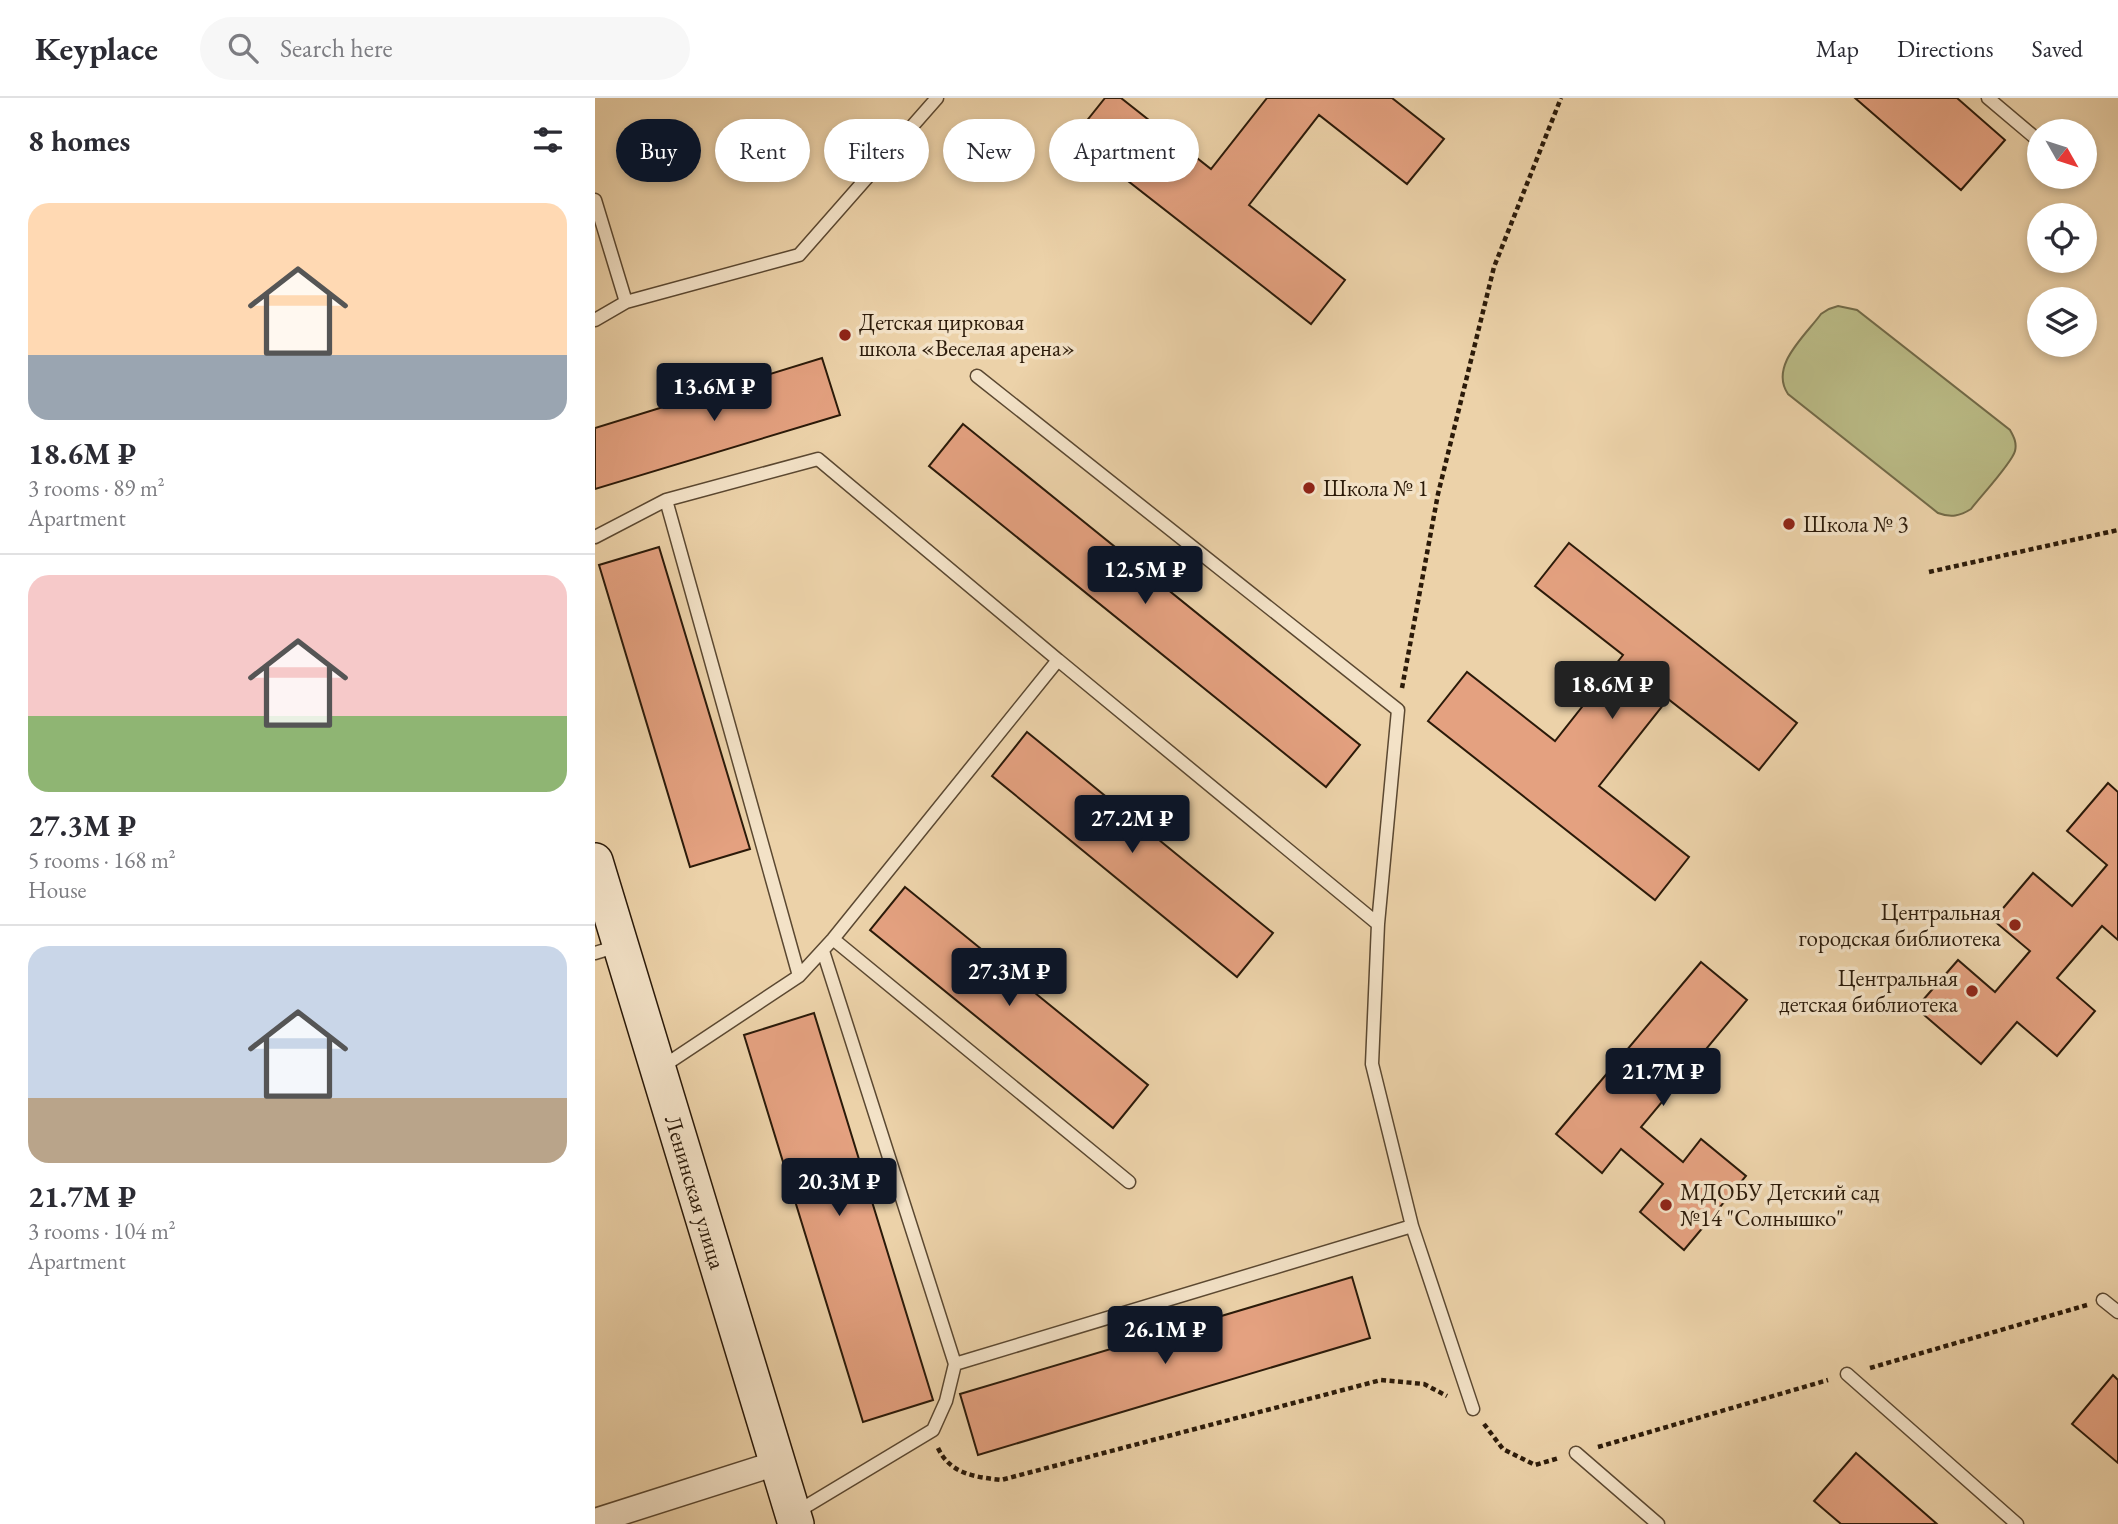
<!DOCTYPE html>
<html lang="en">
<head>
<meta charset="utf-8">
<style>
  :root { --surface:#fff; --page:#f7f7f7; --text:#2b2b33; --muted:#7c7c81; --line:#e1e1e2; --accent:#111827 }
  body { margin:0; font-family:"EB Garamond",serif; background:var(--page); color:var(--text); height:100vh; display:flex; flex-direction:column; font-size:26px; white-space:nowrap }
  * { box-sizing:border-box; margin:0 }
  p { font-size:23px; color:var(--muted) }
  .icon { flex:none; width:38px; height:38px; fill:none; stroke:currentColor; stroke-width:2; stroke-linecap:round; stroke-linejoin:round }
  .map { position:relative; flex:1; overflow:hidden }
  .panel { display:flex; flex-direction:column; background:var(--surface); width:595px }
  .panel>* { flex:none }
  .top-card { position:absolute; left:21px; top:21px; width:665px; height:63px; display:flex; gap:14px }
  .needle { width:46px; rotate:129deg }
  .buttons { position:absolute; left:1432px; top:21px; display:grid; gap:14px }
  .buttons a { display:grid; place-items:center; width:70px; height:70px; border-radius:50%; background:var(--surface); box-shadow:0 4px 10px #0003; font-size:35px }
  .price { position:absolute; translate:-50% -60px; padding:0 16px; border-radius:7px; background:var(--accent); color:#fff; font-size:23px; line-height:46px; filter:drop-shadow(0 2px 4px #0008) }
  .price::after { content:''; position:absolute; left:50%; top:42px; width:21px; height:16px; margin-left:-10px; background:inherit; clip-path:polygon(0 0,100% 0,50% 100%) }
  .price.active { background:#222; color:#fff }
  ul { padding:0; list-style:none }
  li { display:grid; align-content:center; gap:14px; height:371px; padding:0 28px }
  li+li { border-top:2px solid var(--line) }
  li span { display:grid; place-items:center; height:217px; border-radius:21px; color:#555 }
  li>.icon { margin-inline-start:auto }
  span .icon { width:126px; height:126px; fill:#fffc; stroke-width:1 }
  li b { font-size:30px }
  h2 { display:flex; justify-content:space-between; align-items:center; height:84px; padding:0 28px; font-size:30px }
  .chip { padding:0 24px; border-radius:32px; background:var(--surface); box-shadow:0 4px 10px #0003; font-size:24px; line-height:63px }
  .chip.active { background:var(--accent); color:#fff }
  header { display:flex; align-items:center; gap:42px; box-sizing:border-box; height:98px; padding:0 35px; background:var(--surface); border-bottom:2px solid var(--line) }
  header strong { font-size:33px }
  nav { display:flex; gap:38px; margin-inline-start:auto; font-size:24px }
  .search { width:490px; height:63px; background:var(--page); display:flex; align-items:center; gap:18px; box-sizing:border-box; padding:0 24px; border-radius:38px; color:var(--muted); font-size:26px }
  main { display:flex; flex:1; min-height:0 }
  .map>svg:first-child { display:block }
</style>
</head>
<body>
<header>
<strong>Keyplace</strong>
<div class="search"><svg class="icon" aria-label="search" viewBox="0 0 24 24"><circle cx="10" cy="10" r="6"/><path d="M15 15l6 6"/></svg>Search here</div>
<nav><a>Map</a><a>Directions</a><a>Saved</a></nav>
</header>
<main>
<section class="panel">
<h2>8 homes<svg class="icon" aria-label="filters" viewBox="0 0 24 24"><path d="M4 7h16M4 17h16"/><circle cx="9" cy="7" r="2"/><circle cx="15" cy="17" r="2"/></svg></h2>
<ul>
<li><span style="background:linear-gradient(#ffd9b3 70%,#9aa5b1 0)"><svg class="icon" aria-label="home" viewBox="0 0 24 24"><path d="M3 11l9-7 9 7M6 9v11h12V9"/></svg></span><div><b>18.6M ₽</b><p>3 rooms · 89 m²</p><p>Apartment</p></div></li>
<li><span style="background:linear-gradient(#f6c9c9 65%,#8fb573 0)"><svg class="icon" aria-label="home" viewBox="0 0 24 24"><path d="M3 11l9-7 9 7M6 9v11h12V9"/></svg></span><div><b>27.3M ₽</b><p>5 rooms · 168 m²</p><p>House</p></div></li>
<li><span style="background:linear-gradient(#c9d6e8 70%,#b9a48a 0)"><svg class="icon" aria-label="home" viewBox="0 0 24 24"><path d="M3 11l9-7 9 7M6 9v11h12V9"/></svg></span><div><b>21.7M ₽</b><p>3 rooms · 104 m²</p><p>Apartment</p></div></li>
</ul>
</section>
<div class="map">
<svg width="1523" height="1426" viewBox="0 0 1523 1426">
  <rect width="100%" height="100%" fill="#ecd2a9"/>
  <filter id="stains"><feTurbulence type="fractalNoise" baseFrequency=".00286" numOctaves="4"/><feColorMatrix values="0 0 0 0 .2 0 0 0 0 .09 0 0 0 0 .02 0 0 0 .5 -.17"/></filter>
  <radialGradient id="worn" r=".72"><stop offset=".6" stop-color="#630" stop-opacity="0"/><stop offset="1" stop-color="#630" stop-opacity=".3"/></radialGradient>
  <path fill="#babb86" stroke="#726a48" stroke-width="2" d="M1243 208 1262 212 1415 332C1419 339 1422 345 1420 353 1417 365 1385 399 1376 411 1365 418 1356 420 1343 415L1193 296C1174 268 1210 238 1226 216L1234 211Z"/>
  <path fill="#e4a180" stroke="#2b1a09" stroke-width="2" d="M510 0H526L616 71 672 0H797L849 41 812 86 724 17 654 107 750 182 716 226 478 40Z
    M1260 0H1362L1410 42 1366 92Z
    M227 260 245 317 0 391V330Z
    M368 326 765 647 731 689 334 368Z
    M974 445 1202 625 1164 672 1073 601 1004 688 1094 759 1060 802 833 623 872 574 960 643 1028 557 940 488Z
    M64 449 155 751 95 769 4 467Z
    M432 634 678 835 642 879 397 678Z
    M1513 685 1523 694V842L1507 828 1462 880 1500 913 1462 958 1422 924 1386 966 1321 910 1363 862 1400 894 1435 853 1398 822 1438 775 1477 808 1512 767 1472 733Z
    M310 789 553 987 518 1030 275 832Z
    M1106 864 1152 902 1046 1029 1088 1064 1106 1041 1151 1078 1089 1152 1045 1114 1068 1086 1026 1051 1007 1075 961 1036Z
    M219 915 338 1302 268 1324 149 937Z
    M757 1179 775 1240 383 1357 365 1296Z
    M1518 1277 1523 1282V1365L1477 1326Z
    M1261 1355 1342 1426H1246L1219 1403Z"/>
  <g fill="none" stroke-linecap="round" stroke-linejoin="round">
    <defs>
      <path id="lane" d="M1393 0 1444 43
        M0 102 31 204
        M0 222 31 204 204 157 342 0
        M382 278 803 612 783 826 777 966 817 1128 878 1311
        M71 402 204 878
        M0 439 71 402 223 361 463 562 238 841 204 878 67 969
        M463 562 783 826
        M238 841 534 1084
        M228 853 360 1266 817 1128
        M0 855 23 848
        M1508 1202 1523 1214
        M1252 1276 1422 1426
        M981 1355 1063 1426
        M200 1415 338 1332 351 1303 360 1266"/>
      <path id="street" d="M0 1423 182 1365"/>
      <g id="secondary">
        <path id="s1" d="M0 763 201 1426"/>
      </g>
    </defs>
    <use href="#lane" stroke="#5b4831" stroke-width="15"/>
    <use href="#street" stroke="#5b4831" stroke-width="27"/>
    <use href="#secondary" stroke="#2b1a09" stroke-width="38"/>
    <path stroke="#2b1a09" stroke-width="4.5" stroke-dasharray="5 3.5" stroke-linecap="butt" d="M1334 474 1523 432
      M807 590 843 396 899 169 966 0
      M1275 1270 1492 1207
      M889 1326 908 1351 940 1367 964 1360
      M1003 1349 1233 1282
      M343 1350C355 1376 380 1379 406 1382L786 1282 829 1286 852 1298"/>
    <use href="#lane" stroke="#f3e2c7" stroke-width="12"/>
    <use href="#street" stroke="#f3e2c7" stroke-width="24"/>
    <use href="#secondary" stroke="#f3e2c7" stroke-width="35"/>
  </g>
  <g fill="#8f2418" stroke="#f3e2c7" stroke-width="2.5">
    <circle cx="250" cy="237" r="7"/>
    <circle cx="714" cy="390" r="7"/>
    <circle cx="1194" cy="426" r="7"/>
    <circle cx="1420" cy="827" r="7"/>
    <circle cx="1377" cy="893" r="7"/>
    <circle cx="1071" cy="1107" r="7"/>
  </g>
  <g text-anchor="middle" dominant-baseline="central" stroke-width="7" stroke-linejoin="round" paint-order="stroke">
    <g font-size="23" fill="#2b1a09" stroke="#f3e2c7" text-anchor="start">
      <text x="264" y="224">Детская цирковая<tspan x="264" dy="26">школа «Веселая арена»</tspan></text>
      <text x="728" y="390">Школа № 1</text>
      <text x="1208" y="426">Школа № 3</text>
      <text x="1406" y="814" text-anchor="end">Центральная<tspan x="1406" dy="26">городская библиотека</tspan></text>
      <text x="1363" y="880" text-anchor="end">Центральная<tspan x="1363" dy="26">детская библиотека</tspan></text>
      <text x="1085" y="1094">МДОБУ Детский сад<tspan x="1085" dy="26">№14 "Солнышко"</tspan></text>
    </g>
    <g font-size="23" fill="#2b1a09" stroke="#f3e2c7">
      <text stroke="none"><textPath href="#s1" startOffset="346">Ленинская улица</textPath></text>
    </g>
  </g>
  <rect width="100%" height="100%" filter="url(#stains)"/>
  <rect width="100%" height="100%" fill="url(#worn)"/>
</svg>
<div class="buttons">
<a><svg class="needle" viewBox="-14 -14 28 28"><path d="M0-13l5 13h-10z" fill="#e53935"/><path d="M0 13l5-13h-10z" fill="#7c7c81"/></svg></a>
<a><svg class="icon" aria-label="locate" viewBox="0 0 24 24"><circle cx="12" cy="12" r="6"/><path d="M12 2v4M12 18v4M2 12h4M18 12h4"/></svg></a>
<a><svg class="icon" aria-label="layers" viewBox="0 0 24 24"><path d="M12 4l9 5-9 5-9-5zM3 14l9 5 9-5"/></svg></a>
</div>
<b class="price" style="left:119px;top:325px">13.6M ₽</b>
<b class="price" style="left:550px;top:508px">12.5M ₽</b>
<b class="price active" style="left:1017px;top:623px">18.6M ₽</b>
<b class="price" style="left:537px;top:757px">27.2M ₽</b>
<b class="price" style="left:414px;top:910px">27.3M ₽</b>
<b class="price" style="left:1068px;top:1010px">21.7M ₽</b>
<b class="price" style="left:244px;top:1120px">20.3M ₽</b>
<b class="price" style="left:570px;top:1268px">26.1M ₽</b>
<div class="top-card">
<a class="chip active">Buy</a>
<a class="chip">Rent</a>
<a class="chip">Filters</a>
<a class="chip">New</a>
<a class="chip">Apartment</a>
</div>
</div>
</main>
</body>
</html>
